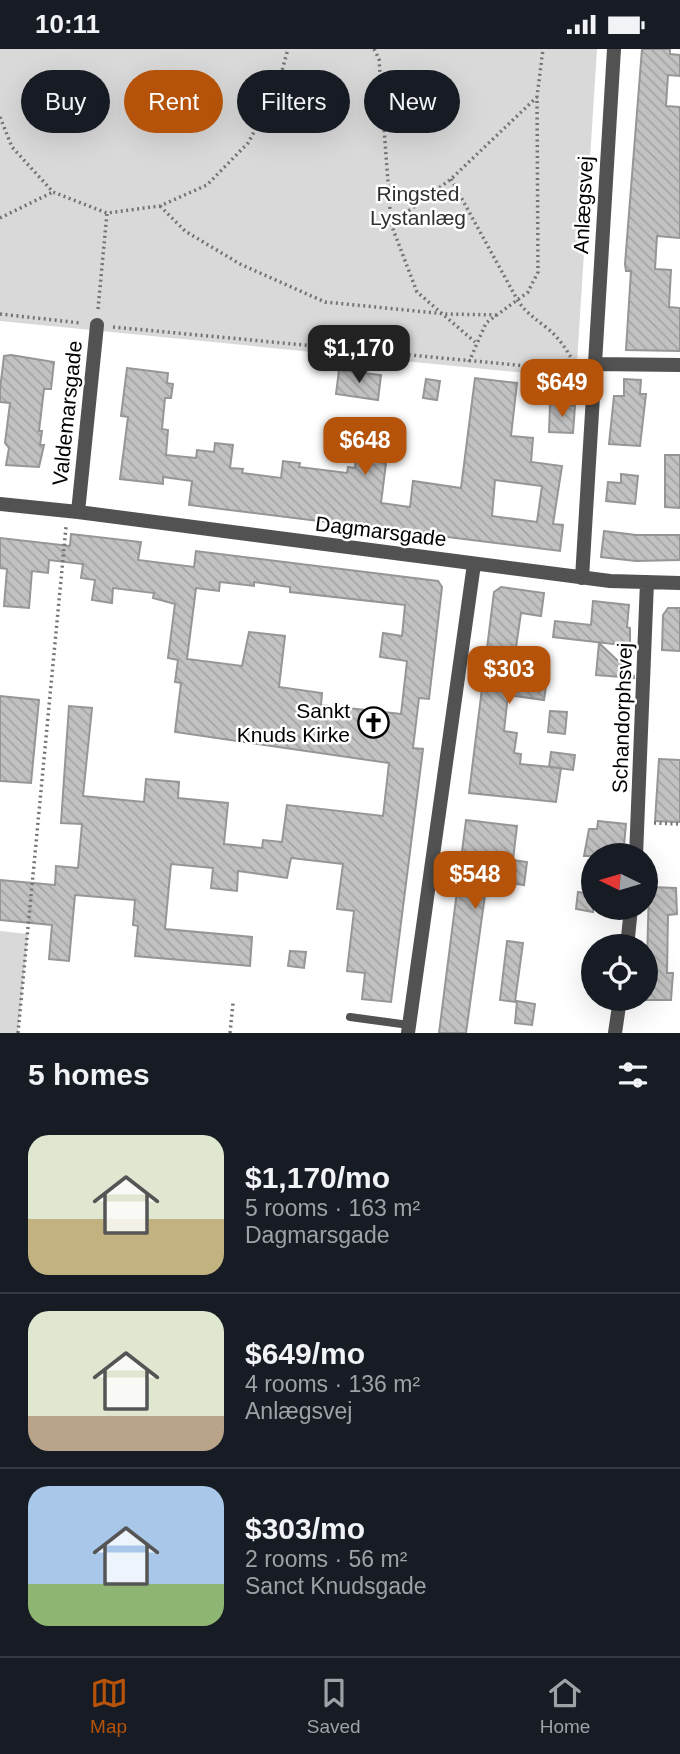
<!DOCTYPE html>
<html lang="en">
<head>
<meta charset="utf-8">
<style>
  :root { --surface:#171b24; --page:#242831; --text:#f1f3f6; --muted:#9ea1a6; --line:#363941; --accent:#b45309 }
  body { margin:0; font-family:Helvetica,sans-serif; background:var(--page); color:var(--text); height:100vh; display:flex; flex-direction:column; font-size:26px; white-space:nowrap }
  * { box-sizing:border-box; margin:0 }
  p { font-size:23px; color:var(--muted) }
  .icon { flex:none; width:38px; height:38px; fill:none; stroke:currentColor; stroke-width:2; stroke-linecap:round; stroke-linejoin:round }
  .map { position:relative; height:984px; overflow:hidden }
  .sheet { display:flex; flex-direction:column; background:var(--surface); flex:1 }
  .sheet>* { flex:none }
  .guide { position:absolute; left:21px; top:21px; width:639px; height:63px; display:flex; gap:14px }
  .needle { width:46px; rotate:275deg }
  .fabs { position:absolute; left:581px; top:794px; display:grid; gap:14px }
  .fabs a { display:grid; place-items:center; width:77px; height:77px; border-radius:50%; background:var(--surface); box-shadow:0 7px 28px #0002; font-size:35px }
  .price { position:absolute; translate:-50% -60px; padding:0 16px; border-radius:14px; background:var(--accent); color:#fff; font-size:23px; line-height:46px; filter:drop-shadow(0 2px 4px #0008) }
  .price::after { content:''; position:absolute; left:50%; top:42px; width:21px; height:16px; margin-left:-10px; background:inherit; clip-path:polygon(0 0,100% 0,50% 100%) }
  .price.current { background:#222; color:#fff }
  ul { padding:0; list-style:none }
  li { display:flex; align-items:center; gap:21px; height:175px; padding:0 28px }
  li+li { border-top:2px solid var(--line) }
  li span { display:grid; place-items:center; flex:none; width:196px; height:140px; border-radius:21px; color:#555 }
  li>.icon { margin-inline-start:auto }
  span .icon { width:84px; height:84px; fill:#fffc; stroke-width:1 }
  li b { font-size:30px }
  h2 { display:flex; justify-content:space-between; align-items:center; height:84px; padding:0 28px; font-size:30px }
  .tag { padding:0 24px; border-radius:32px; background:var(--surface); box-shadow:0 7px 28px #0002; font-size:24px; line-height:63px }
  .tag.current { background:var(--accent); color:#fff }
  .status { display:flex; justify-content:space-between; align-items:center; height:49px; padding:0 35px; background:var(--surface); direction:ltr }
  .status svg { height:19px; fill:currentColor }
  .tab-bar { display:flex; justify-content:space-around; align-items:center; height:98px; border-top:2px solid var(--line); background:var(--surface); font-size:19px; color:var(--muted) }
  .tab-bar a { display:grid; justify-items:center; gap:4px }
  .tab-bar .current { color:var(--accent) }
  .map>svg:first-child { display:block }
</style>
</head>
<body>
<div class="status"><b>10:11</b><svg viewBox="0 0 49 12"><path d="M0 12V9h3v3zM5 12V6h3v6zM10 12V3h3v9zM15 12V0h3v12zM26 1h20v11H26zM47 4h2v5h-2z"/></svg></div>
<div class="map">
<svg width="680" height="984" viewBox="0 0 680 984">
  <defs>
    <pattern id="building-back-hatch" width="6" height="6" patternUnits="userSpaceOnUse" patternTransform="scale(1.75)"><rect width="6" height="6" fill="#c2c2c2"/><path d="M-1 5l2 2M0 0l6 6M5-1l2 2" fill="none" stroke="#a5a5a5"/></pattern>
  </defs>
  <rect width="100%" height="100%" fill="#fff"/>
  <path fill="#d9d9d9" d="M0 0H597L576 329 0 272Z
    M0 882 28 885 18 984H0Z"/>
  <path fill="url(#building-back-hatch)" stroke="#969696" stroke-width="2" fill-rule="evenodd" d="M642 0H670V5L680 6V27L668 26 666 57 680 58V189L657 187 655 220 671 221 669 258 680 259V302L626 301 631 222H626L625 215Z
    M11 306 54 313 51 340H44L39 382H42L40 396H44L39 418 6 416 9 399 5 394 10 354 0 353V340L4 307Z
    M127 319 168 324 167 334 173 335 171 349H165L162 380 168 381 166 406 196 409 197 401 214 403 215 394 233 396 230 419 243 420 242 424 281 429 283 412 300 414 299 418 347 424 348 418 355 419 356 410 386 414 381 454 410 458 413 432 461 439 475 329 517 334 511 387 533 389 531 413 562 417 553 475 563 476 560 502 189 456 192 432 163 428V435L120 430 128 368 121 367ZM495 431 542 437 537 473 492 467Z
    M339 321 381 326 378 351 336 345Z
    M426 330 440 332 437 351 423 349Z
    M624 330 641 331 640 345H646L640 397 609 395 614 347H624Z
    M550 355 575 357 573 384 549 383Z
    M665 406H680V459L665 458Z
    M621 425 638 427 635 455 606 452 608 433 621 434Z
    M604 482 636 486H680V511L636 512 601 508Z
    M71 485 141 493 138 511 194 518 196 502 438 532 442 538 429 650 419 649 413 699 423 700 391 953 362 950 365 924 347 922 354 862 337 860 343 815 291 809 287 829 238 822 237 842 211 839 213 819 171 815 165 880 252 888 250 917 135 907 138 877 133 876 135 851 75 846 69 912 49 910 52 876 0 871V831L55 836 56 817 78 819 82 775 61 774 69 657 92 659 83 747 144 753 146 730 179 733 178 749 228 754 224 795 262 799 263 791 282 793 287 756 383 767 389 714 175 683 181 634 175 633 178 611 168 609 175 555 153 549 154 544 113 539 112 554 92 551 95 531 81 529 83 515 49 511 48 524 32 522 29 559 4 557 7 520 0 519V489L70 497ZM220 533 254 537V533L290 538V543L405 556 402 587 383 584 380 608 407 612 401 665 321 656 322 644 279 638 285 587 249 583 242 617 187 610 196 539 219 542Z
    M501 538 544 544 541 567 521 564 515 605 546 610 542 630H547L544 651 508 646 504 682 517 684 514 704 521 705 520 715 561 719 556 753 469 744 494 543Z
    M593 552 629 556 627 578 630 579V597L553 588 555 572 591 576Z
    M668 559H680V602L662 601 663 566Z
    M599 594 634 627V629L596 626Z
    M0 647 39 651 31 734 0 732Z
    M550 662 567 663 565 685 548 683Z
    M551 703 575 706 573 721 549 718Z
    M659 710 680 711V773L655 772Z
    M466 771 517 777 513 811 527 813 524 836 487 831 466 984H439Z
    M598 772 626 775 623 807H584L589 780H597Z
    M649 838 676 839 677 865 668 866 667 924H673L671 951H646Z
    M578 843 593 845V863L576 860Z
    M507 892 523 894 515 953 500 951Z
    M290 902 306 903 304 919 288 917Z
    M517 952 535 955 532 976 515 974Z"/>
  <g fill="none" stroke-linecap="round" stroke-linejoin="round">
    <path stroke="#747474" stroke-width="3.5" stroke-dasharray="2 3.5" stroke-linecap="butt" d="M374 0 379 10 391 175 417 243 475 293
      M0 68 12 98 53 143 107 164 160 157 207 136 248 94 276 43 288 0
      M451 130 518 252C527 265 536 270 547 279 561 290 569 305 578 320
      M160 157 185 182 240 215 325 253 446 265 499 266
      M0 169 53 143
      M391 175 451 130 537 48
      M98 260 107 164
      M0 265 81 274
      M113 278 580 322
      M469 313 486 274 528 243 538 223 537 48 543 0
      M654 774 680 775
      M18 984 66 478
      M230 984 233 954"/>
    <path stroke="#525252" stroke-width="8" d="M350 968 409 976"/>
    <path stroke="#525252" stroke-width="14" d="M595 315 680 316
      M0 455 78 463 97 276
      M78 463 610 532 680 534
      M582 529 614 0
      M636 807 647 533
      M627 898 631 859
      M615 984 620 950"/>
    <path stroke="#525252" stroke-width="14" d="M408 984 474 515"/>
  </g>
  <defs>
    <symbol id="church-ring" viewBox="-11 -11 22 22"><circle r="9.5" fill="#fff" stroke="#000" stroke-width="1.5"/><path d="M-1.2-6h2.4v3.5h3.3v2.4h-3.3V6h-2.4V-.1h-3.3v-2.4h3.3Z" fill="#000"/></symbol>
  </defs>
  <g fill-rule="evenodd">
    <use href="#church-ring" x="356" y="656" width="35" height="35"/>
  </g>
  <g text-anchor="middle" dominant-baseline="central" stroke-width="5" stroke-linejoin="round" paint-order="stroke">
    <g font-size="21" fill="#303030" stroke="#fff">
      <text x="418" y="144">Ringsted<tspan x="418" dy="24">Lystanlæg</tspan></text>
    </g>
    <g font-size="21" fill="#000" stroke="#fff">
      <text transform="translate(583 156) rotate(-87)">Anlægsvej</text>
      <text transform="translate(67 364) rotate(-84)">Valdemarsgade</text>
      <text transform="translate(381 482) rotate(7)">Dagmarsgade</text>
      <text transform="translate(622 669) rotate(-88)">Schandorphsvej</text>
    </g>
    <g font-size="21" fill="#000" stroke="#fff" text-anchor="end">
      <text x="350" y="661">Sankt<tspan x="350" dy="24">Knuds Kirke</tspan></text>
    </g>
  </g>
</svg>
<div class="fabs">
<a><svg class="needle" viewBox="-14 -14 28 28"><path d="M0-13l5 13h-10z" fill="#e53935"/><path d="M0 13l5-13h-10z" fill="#9ea1a6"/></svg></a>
<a><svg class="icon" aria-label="locate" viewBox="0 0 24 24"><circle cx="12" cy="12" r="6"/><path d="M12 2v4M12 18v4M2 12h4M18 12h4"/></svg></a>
</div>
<b class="price current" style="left:359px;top:336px">$1,170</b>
<b class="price" style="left:562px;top:370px">$649</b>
<b class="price" style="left:365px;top:428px">$648</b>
<b class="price" style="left:509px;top:657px">$303</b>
<b class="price" style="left:475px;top:862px">$548</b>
<div class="guide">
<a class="tag">Buy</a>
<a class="tag current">Rent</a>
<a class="tag">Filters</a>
<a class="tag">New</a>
</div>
</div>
<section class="sheet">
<h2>5 homes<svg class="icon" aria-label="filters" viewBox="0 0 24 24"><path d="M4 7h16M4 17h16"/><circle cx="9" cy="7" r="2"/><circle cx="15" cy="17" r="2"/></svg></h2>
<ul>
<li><span style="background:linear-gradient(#dfe7d0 60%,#c2b280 0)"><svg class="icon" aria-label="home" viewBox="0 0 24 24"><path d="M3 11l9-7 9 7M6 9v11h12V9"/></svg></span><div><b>$1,170/mo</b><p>5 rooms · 163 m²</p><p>Dagmarsgade</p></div></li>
<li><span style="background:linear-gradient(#dfe7d0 75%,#b9a48a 0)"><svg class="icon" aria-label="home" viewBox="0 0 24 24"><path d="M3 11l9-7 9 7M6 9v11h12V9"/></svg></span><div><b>$649/mo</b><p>4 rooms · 136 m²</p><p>Anlægsvej</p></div></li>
<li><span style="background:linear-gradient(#a9c7e8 70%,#8fb573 0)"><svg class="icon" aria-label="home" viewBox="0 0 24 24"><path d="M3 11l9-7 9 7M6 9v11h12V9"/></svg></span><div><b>$303/mo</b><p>2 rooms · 56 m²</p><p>Sanct Knudsgade</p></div></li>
</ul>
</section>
<nav class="tab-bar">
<a class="current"><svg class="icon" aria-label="map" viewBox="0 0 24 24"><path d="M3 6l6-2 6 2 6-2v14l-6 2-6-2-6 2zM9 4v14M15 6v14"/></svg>Map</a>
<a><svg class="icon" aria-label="saved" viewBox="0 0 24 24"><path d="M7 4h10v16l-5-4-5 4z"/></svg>Saved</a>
<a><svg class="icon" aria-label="home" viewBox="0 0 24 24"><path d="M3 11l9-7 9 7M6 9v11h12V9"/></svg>Home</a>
</nav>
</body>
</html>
